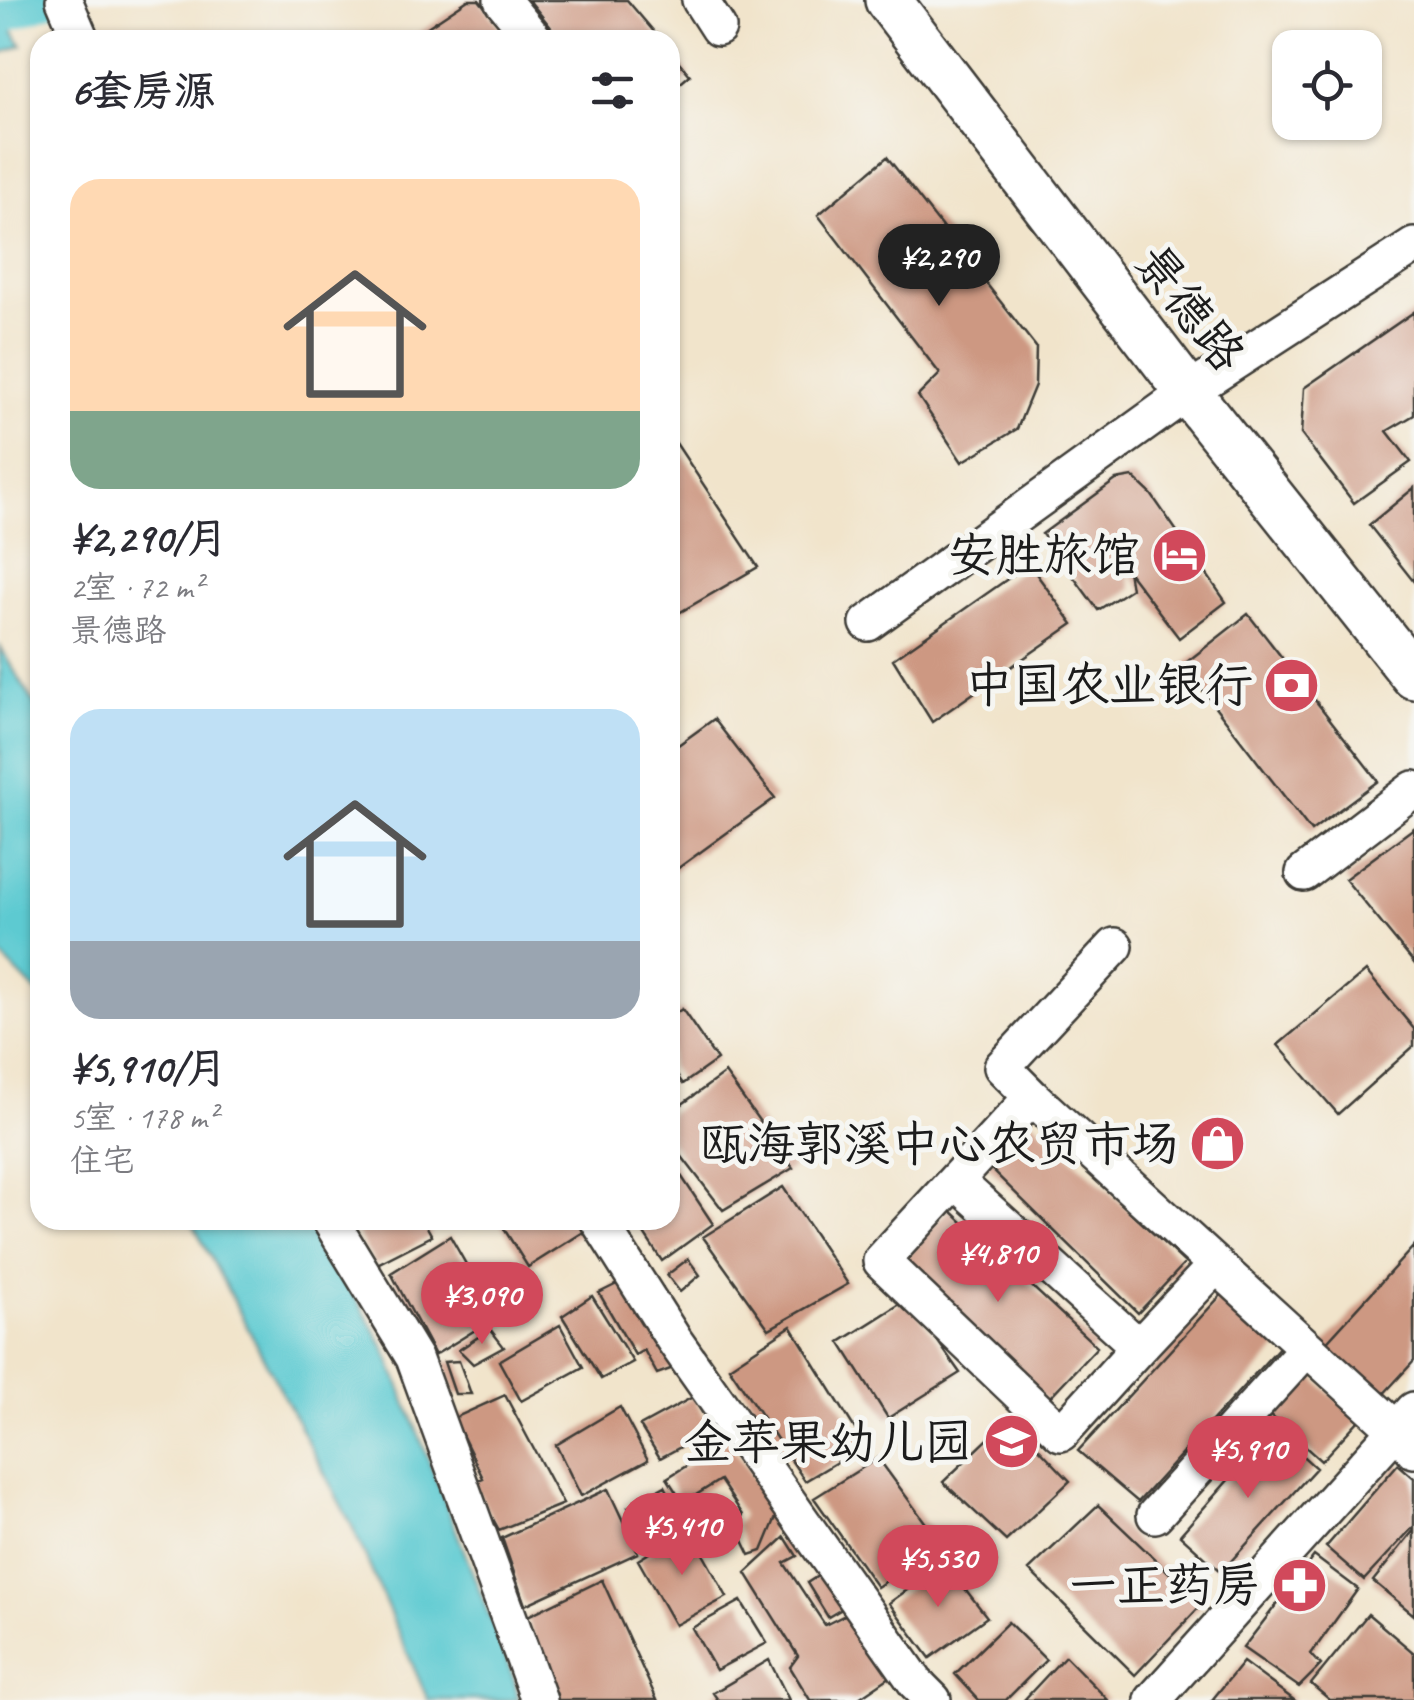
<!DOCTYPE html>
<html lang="zh">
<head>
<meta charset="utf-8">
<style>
  :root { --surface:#fff; --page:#f7f7f7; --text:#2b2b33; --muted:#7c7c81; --accent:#d1495b }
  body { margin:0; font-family:Caveat,"LXGW WenKai TC",sans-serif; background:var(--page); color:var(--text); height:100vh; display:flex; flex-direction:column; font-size:38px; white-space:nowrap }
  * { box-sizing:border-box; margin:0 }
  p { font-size:32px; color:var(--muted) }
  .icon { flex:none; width:55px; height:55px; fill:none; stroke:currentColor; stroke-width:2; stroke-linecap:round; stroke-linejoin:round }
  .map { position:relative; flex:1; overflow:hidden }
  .drawer { position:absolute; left:30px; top:30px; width:650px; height:1200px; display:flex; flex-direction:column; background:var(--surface); border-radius:30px; box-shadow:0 2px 8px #0004 }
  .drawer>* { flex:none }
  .fabs { position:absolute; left:1272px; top:30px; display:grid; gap:20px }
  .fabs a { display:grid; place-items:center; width:110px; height:110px; border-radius:20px; background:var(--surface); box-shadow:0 2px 8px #0004; font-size:50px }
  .price { position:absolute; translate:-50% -85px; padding:0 22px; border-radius:35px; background:var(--accent); color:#fff; font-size:32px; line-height:65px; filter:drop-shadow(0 2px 5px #0008) }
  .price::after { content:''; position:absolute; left:50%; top:60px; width:30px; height:22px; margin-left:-15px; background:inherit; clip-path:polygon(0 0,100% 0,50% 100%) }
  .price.current { background:#222; color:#fff }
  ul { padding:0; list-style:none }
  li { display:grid; align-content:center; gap:20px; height:530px; padding:0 40px }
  li span { display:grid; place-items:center; height:310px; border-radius:30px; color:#555 }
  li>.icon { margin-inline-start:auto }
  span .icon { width:180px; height:180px; fill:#fffc; stroke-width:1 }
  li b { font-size:42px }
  h2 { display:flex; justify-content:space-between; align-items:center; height:120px; padding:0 40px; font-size:42px }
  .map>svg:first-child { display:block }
</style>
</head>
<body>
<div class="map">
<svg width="1414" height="1700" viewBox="0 0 1414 1700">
  <rect width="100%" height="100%" fill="#f6f6f2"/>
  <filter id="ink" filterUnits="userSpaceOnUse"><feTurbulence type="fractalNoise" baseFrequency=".01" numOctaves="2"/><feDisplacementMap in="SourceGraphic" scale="20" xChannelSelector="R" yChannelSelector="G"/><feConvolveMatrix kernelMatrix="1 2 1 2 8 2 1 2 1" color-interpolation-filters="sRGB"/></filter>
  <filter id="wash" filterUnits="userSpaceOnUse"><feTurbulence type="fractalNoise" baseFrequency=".0048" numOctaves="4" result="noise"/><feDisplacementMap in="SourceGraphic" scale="40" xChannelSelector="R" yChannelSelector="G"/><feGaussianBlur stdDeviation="2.25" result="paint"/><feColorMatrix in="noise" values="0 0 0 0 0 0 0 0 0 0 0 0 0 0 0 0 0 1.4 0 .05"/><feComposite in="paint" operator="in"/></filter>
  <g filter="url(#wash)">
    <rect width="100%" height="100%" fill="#f1e4cb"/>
    <path fill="#5dcad1" stroke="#3c7376" stroke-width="2.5" d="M0 13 22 45 0 54Z
      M0 647 40 713V996L0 955Z
      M191 1220H311L385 1348 514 1679 519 1700H428L352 1526Z"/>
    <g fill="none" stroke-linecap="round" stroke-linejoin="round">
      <path stroke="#5dcad1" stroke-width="32" d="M0 18 48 0"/>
    </g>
    <g id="blocks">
      <path fill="#cd9882" d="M468 0H479L511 40H408Z
        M529 0H627L661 40H561Z
        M670 51 690 75 670 92Z
        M887 157 1036 347 1035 385 1017 429 962 462 918 396 940 374 818 215Z
        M1414 312V415L1387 431 1411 462 1354 503 1301 434 1304 388Z
        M670 434 758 567 670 618Z
        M1133 477 1151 494 1226 602 1179 638 1128 571 1131 589 1098 610 1042 534 1116 480Z
        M1414 488V582L1369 525Z
        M1029 564 1073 624 932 722 893 659Z
        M1248 614 1378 781 1311 831 1183 665Z
        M714 719 775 798 670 874V751Z
        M1414 828V963L1345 879Z
        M1366 971 1414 1029V1046L1338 1114 1278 1045Z
        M682 1009 717 1060 683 1084 670 1066V1017Z
        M725 1073 793 1168 723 1210 670 1141V1113Z
        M1032 1120 1185 1263 1138 1313 987 1165Z
        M670 1159 713 1224 662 1261 635 1220H670Z
        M783 1187 848 1284 769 1329 703 1237Z
        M949 1209 1097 1347 1047 1400 899 1265Z
        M350 1220H423L432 1236 375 1265Z
        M501 1220H578L585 1231 528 1267 499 1221Z
        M450 1236 496 1317 435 1355 391 1273Z
        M1414 1246V1361L1378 1400 1321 1348Z
        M688 1259 700 1275 680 1292 667 1275Z
        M621 1282 676 1367 657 1374 644 1350 635 1355 599 1293Z
        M1224 1292 1282 1344 1138 1502 1078 1451Z
        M592 1296 633 1362 601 1379 562 1316Z
        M908 1299 960 1373 888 1418 840 1342Z
        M560 1325 583 1367 521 1401 499 1361Z
        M791 1326 865 1445 805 1481 729 1367Z
        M490 1329 504 1347 473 1364 459 1350Z
        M459 1361 471 1394H455L444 1362Z
        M1308 1373 1359 1420 1321 1461 1269 1414Z
        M505 1395 563 1504 499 1530 473 1482 483 1478 454 1418Z
        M693 1397 712 1430 660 1458 640 1426Z
        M620 1407 648 1460 581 1496 556 1445Z
        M1010 1418 1070 1481 1006 1541 943 1482Z
        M1273 1429 1316 1468 1221 1572 1180 1535Z
        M728 1440 777 1515 762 1551 750 1555 736 1526 743 1515 720 1480 683 1503 667 1478Z
        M878 1458 941 1544 877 1587 814 1498Z
        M1398 1464 1414 1478V1526L1364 1580 1326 1547Z
        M665 1486 683 1521 646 1541 628 1507Z
        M608 1489 638 1553 525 1605 502 1538Z
        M1098 1505 1202 1604 1135 1675 1029 1570Z
        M689 1529 727 1597 675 1625 638 1560Z
        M1414 1530V1615L1373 1581Z
        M785 1537 797 1556 784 1563 825 1625 849 1613 890 1677 856 1700H810L790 1667 798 1656 746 1573Z
        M1314 1556 1358 1589 1311 1654 1321 1665 1299 1687 1243 1648Z
        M945 1563 987 1617 930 1658 889 1603Z
        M821 1574 845 1607 828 1617 807 1583Z
        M602 1580 657 1700H557L526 1617Z
        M741 1601 767 1643 716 1670 692 1628Z
        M1368 1614 1414 1653V1700H1330L1311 1684Z
        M1008 1622 1046 1660 1006 1700H979L955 1674Z
        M1065 1656 1108 1700H1024Z
        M769 1660 789 1700H718L713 1693Z
        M1243 1662 1294 1700H1212Z"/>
    </g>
  </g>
  <g filter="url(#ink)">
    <use href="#blocks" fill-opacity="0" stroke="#3c3a36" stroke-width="2.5"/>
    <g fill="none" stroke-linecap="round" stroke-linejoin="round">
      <defs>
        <path id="minor" d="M64 0 81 40
          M502 0 535 40
          M700 0 718 28
          M868 623 1188 392 1414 246
          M1304 873 1414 789
          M1115 946 1002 1067 1032 1097 881 1261 1061 1433 1139 1347
          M1032 1097 1396 1429 1414 1450
          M967 1191 1139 1347 1216 1265
          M330 1220 414 1358 539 1700
          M598 1220 674 1340 916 1683 933 1700
          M1155 1515 1307 1348
          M1153 1700 1414 1410"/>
        <path id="major" d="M888 0 1188 392 1414 676"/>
      </defs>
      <use href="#minor" stroke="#3c3a36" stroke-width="40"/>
      <use href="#major" stroke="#3c3a36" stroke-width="50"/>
      <use href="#minor" stroke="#fff" stroke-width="35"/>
      <use href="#major" stroke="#fff" stroke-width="45"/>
    </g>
  </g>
  <defs>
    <symbol id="hotel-disc" viewBox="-11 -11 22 22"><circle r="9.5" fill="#d1495b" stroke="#f6f6f2"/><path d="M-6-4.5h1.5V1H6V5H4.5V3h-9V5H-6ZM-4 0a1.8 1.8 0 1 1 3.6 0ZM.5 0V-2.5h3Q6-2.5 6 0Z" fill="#fff"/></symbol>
    <symbol id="bank-disc" viewBox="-11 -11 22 22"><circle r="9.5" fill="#d1495b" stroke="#f6f6f2"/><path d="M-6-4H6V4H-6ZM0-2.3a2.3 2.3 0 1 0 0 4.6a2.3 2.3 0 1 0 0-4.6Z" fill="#fff"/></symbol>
    <symbol id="shop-disc" viewBox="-11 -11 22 22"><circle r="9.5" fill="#d1495b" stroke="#f6f6f2"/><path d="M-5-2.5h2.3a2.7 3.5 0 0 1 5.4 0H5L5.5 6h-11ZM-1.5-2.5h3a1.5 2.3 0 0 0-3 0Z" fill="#fff"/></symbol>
    <symbol id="school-disc" viewBox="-11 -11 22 22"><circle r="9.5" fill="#d1495b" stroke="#f6f6f2"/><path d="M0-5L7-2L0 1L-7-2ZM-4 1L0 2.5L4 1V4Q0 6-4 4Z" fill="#fff"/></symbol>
    <symbol id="pharmacy-disc" viewBox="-11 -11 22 22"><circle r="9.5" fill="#d1495b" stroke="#f6f6f2"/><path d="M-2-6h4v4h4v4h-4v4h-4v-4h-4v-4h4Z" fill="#fff"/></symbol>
  </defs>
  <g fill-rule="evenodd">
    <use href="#hotel-disc" x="1148" y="524" width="63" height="63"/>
    <use href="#bank-disc" x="1260" y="654" width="63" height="63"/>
    <use href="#shop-disc" x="1186" y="1112" width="63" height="63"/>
    <use href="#school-disc" x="980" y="1410" width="63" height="63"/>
    <use href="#pharmacy-disc" x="1268" y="1554" width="63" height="63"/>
  </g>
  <g text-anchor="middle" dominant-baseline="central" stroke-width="10" stroke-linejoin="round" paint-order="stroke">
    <g font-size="48" fill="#1c1c1c" stroke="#f6f6f2">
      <text transform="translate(1190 308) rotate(52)">景德路</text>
    </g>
    <g font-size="48" fill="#1c1c1c" stroke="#f6f6f2" text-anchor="end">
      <text x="1140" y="555">安胜旅馆</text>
      <text x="1253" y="685">中国农业银行</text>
      <text x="1179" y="1144">瓯海郭溪中心农贸市场</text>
      <text x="972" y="1442">金苹果幼儿园</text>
      <text x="1261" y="1585">一正药房</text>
    </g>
  </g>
</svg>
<div class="fabs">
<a><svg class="icon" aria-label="locate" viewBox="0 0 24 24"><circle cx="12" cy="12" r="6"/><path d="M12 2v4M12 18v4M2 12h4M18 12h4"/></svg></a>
</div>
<b class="price current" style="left:939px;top:309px">¥2,290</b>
<b class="price" style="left:998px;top:1305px">¥4,810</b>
<b class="price" style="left:482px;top:1347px">¥3,090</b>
<b class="price" style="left:1248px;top:1501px">¥5,910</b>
<b class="price" style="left:682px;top:1578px">¥5,410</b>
<b class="price" style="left:938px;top:1610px">¥5,530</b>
<section class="drawer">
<h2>6套房源<svg class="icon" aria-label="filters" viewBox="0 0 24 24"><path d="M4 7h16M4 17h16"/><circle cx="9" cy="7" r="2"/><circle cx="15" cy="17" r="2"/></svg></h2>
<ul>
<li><span style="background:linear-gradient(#ffd9b3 75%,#7fa58c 0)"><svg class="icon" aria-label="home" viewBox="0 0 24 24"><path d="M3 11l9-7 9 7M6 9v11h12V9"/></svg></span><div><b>¥2,290/月</b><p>2室 · 72 m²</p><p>景德路</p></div></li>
<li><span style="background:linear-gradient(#bfe0f5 75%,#9aa5b1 0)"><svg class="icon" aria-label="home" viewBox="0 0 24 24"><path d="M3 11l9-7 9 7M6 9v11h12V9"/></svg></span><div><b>¥5,910/月</b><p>5室 · 178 m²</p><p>住宅</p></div></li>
</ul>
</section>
</div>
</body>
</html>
